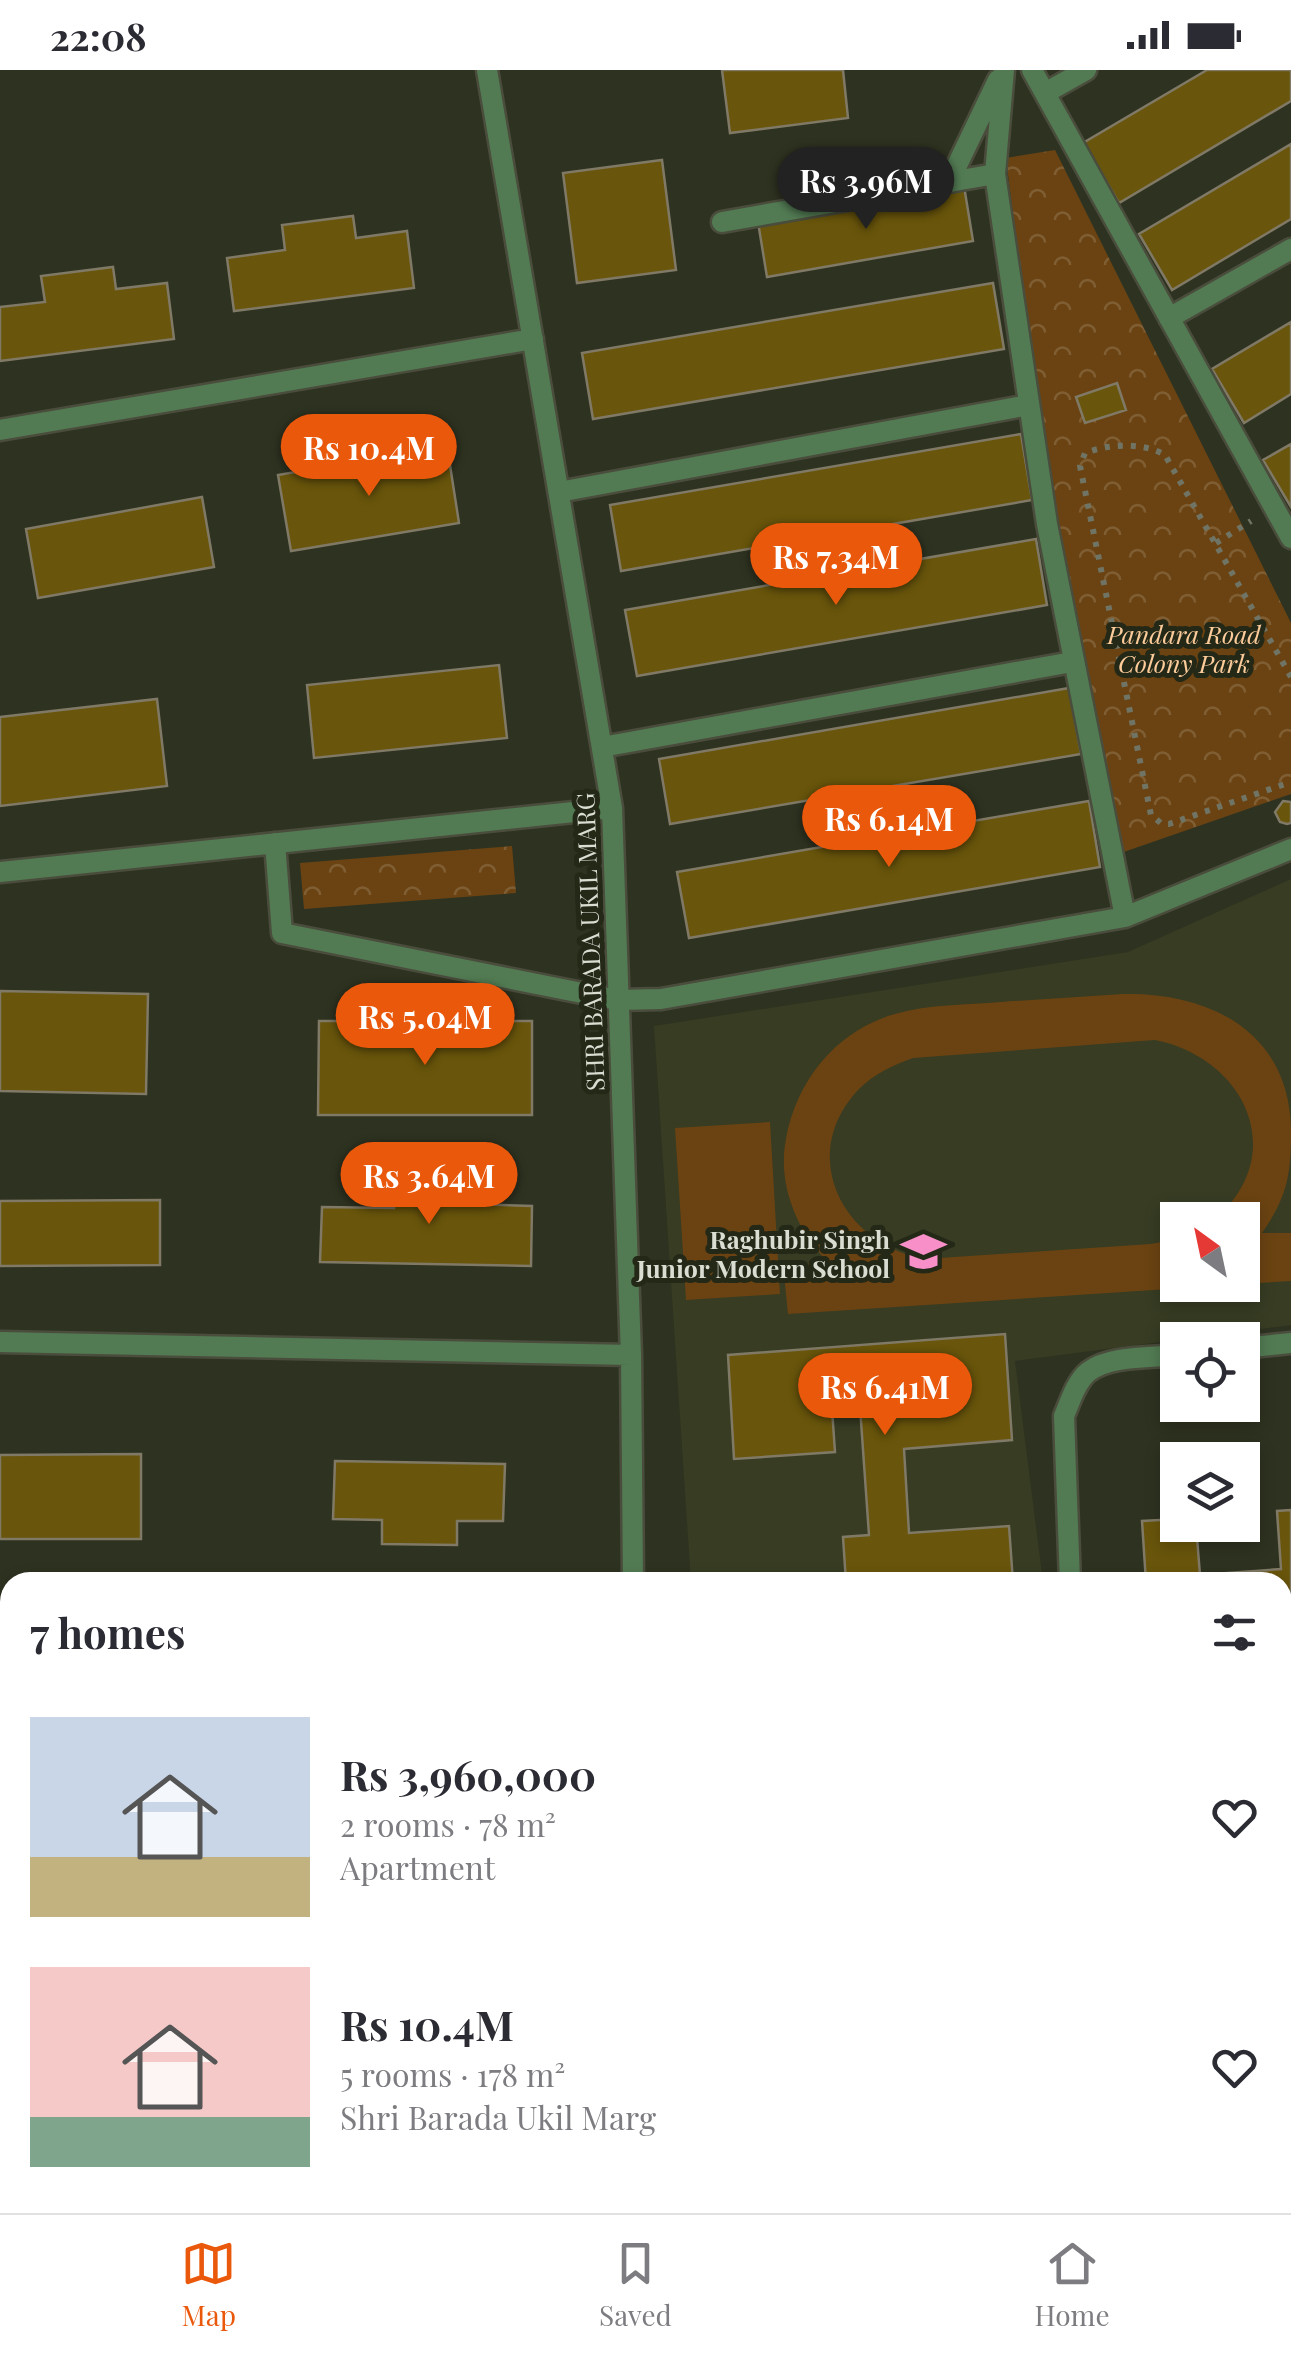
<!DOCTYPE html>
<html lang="en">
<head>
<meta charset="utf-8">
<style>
  :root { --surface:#fff; --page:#f2f2f3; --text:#2b2b33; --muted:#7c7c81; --line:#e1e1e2; --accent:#ea580c }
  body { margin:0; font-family:"Playfair Display",serif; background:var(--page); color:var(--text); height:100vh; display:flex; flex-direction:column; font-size:38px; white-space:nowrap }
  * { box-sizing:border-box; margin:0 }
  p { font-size:32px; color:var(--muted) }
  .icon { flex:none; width:55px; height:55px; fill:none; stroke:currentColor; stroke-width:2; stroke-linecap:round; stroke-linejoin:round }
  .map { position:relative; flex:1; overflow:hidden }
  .side { position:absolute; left:0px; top:1502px; width:1292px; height:642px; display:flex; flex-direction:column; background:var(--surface); border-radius:30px 30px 0 0; box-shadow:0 5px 15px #0003 }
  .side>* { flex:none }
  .needle { width:65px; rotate:327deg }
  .fabs { position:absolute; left:1160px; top:1132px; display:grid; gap:20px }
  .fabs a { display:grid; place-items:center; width:100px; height:100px; border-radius:0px; background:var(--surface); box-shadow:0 5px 15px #0003; font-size:50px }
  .price { position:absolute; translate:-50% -85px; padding:0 22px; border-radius:35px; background:var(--accent); color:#fff; font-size:32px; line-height:65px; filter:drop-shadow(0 2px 5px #0008) }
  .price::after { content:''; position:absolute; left:50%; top:60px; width:30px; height:22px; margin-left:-15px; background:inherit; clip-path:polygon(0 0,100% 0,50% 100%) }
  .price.selected { background:#222; color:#fff }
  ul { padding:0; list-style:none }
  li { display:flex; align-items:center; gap:30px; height:250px; padding:0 30px }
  li span { display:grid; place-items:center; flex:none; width:280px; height:200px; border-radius:0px; color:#555 }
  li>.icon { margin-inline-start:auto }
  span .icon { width:120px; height:120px; fill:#fffc; stroke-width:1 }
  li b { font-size:42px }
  h2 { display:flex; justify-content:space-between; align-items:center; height:120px; padding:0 30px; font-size:42px }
  .status { display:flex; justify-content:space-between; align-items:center; height:70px; padding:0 50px; background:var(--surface); direction:ltr }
  .status svg { height:28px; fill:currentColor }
  .menu { display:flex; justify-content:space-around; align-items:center; height:140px; border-top:2px solid var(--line); background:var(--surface); font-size:28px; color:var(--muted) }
  .menu a { display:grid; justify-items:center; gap:5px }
  .menu .selected { color:var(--accent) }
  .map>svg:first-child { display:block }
</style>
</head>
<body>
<div class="status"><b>22:08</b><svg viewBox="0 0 49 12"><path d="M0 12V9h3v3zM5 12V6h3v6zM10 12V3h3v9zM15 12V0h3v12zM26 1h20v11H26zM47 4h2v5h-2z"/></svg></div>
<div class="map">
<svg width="1291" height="2143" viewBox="0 0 1291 2143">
  <defs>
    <pattern id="cemetery-stones" width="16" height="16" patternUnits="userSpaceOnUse" patternTransform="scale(2.5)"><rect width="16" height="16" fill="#6b4312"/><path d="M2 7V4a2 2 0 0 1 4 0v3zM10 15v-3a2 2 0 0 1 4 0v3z" fill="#805e34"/></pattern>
    <pattern id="park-crowns" width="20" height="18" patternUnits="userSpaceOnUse" patternTransform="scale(2.5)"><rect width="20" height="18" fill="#6b4312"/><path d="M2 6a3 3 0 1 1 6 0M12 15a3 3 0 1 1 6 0" fill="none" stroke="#805e34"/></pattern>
  </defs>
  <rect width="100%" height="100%" fill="#2e3220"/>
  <path fill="#373c23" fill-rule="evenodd" d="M1291 809V1255L1015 1291 1043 1512H691L654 956 1128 882ZM1178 1150H1242V1215H1178Z
    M1291 1834V2143H387L386 2135H1282V1835Z"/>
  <path fill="url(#cemetery-stones)" d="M10 1938V2135H150L151 2143H0V1939Z"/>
  <path fill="url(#park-crowns)" d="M1055 80 1291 553V724L1118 784 1051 455 1006 88Z
    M512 776 516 823 304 839 300 793Z"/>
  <path fill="#6b4312" d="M1123 924C1212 922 1291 964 1291 1062 1291 1106 1287 1127 1262 1163H1291V1211L1243 1214 1242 1150H1214C1291 1084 1245 988 1155 970L913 988C893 995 874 1004 859 1019 796 1085 843 1175 925 1189L1151 1174 1177 1169 1178 1215H1230L788 1244 783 1194 829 1193C797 1162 777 1114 786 1069 796 1011 837 960 895 944 929 934 967 935 1001 932 1042 929 1083 927 1123 924Z
    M770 1052 780 1224 686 1230 675 1058Z"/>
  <path fill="#69550b" stroke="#7f7965" stroke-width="2.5" d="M722 0H843L848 48 730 63Z
    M1207 0H1291V31L1119 133 1083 73Z
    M1291 74V149L1172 220 1139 164Z
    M662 90 676 200 577 213 563 103Z
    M964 116 973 171 767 207 758 152Z
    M353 146 356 168 407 161 414 218 234 241 227 188 285 180 282 155Z
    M113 197 116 219 167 213 174 269 0 291V237L45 232 41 206Z
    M993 213 1004 279 593 349 582 283Z
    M1291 252V324L1244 353 1212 299Z
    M1117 313 1126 340 1085 353 1076 327Z
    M1021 364 1032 430 621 501 610 435Z
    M1291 374V437L1263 390Z
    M447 376 459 453 291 481 278 405Z
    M202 427 214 497 38 528 26 459Z
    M1036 469 1047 535 637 606 625 540Z
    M499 595 507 668 314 688 307 615Z
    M1069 618 1081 684 670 754 659 689Z
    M157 629 167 716 0 736V647Z
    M1089 731 1100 797 689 868 677 802Z
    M1283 731 1291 732V753L1287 754 1280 752 1275 742Z
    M0 921 148 924 146 1024 0 1021Z
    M319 951H532V1045H318Z
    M395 1103 474 1105 473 1134 532 1136 531 1196 320 1192 322 1137 394 1138Z
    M160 1130V1195L0 1196V1131Z
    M1005 1264 1012 1370 904 1379 909 1463 1009 1456 1013 1512H846L843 1467 869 1465 860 1337 832 1339 835 1382 734 1389 728 1285Z
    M141 1384V1469H0V1385Z
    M335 1391 505 1394 503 1451H457V1475L382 1474V1450L333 1449Z
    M1291 1440V1629L1282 1630V1512H1146L1142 1451 1178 1449V1455H1196L1200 1505 1281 1499 1277 1441Z
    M10 1593V1665L0 1666V1594Z
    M267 2135H299L300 2143H267Z
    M457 2135H504L505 2143H458Z"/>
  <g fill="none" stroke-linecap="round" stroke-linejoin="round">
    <defs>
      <path id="street" d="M487 0 612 738 631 1285 633 1512
        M1004 0 995 104 1047 454 1125 847
        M1032 0 1291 468
        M1045 23 1086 0
        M949 112 998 10
        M722 152 995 104
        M1169 248 1291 179
        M0 360 533 269
        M559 422 1029 335
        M602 677 1072 592
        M275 773 282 863 617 930 661 929 1125 847 1291 779
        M0 802 612 738
        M0 1272 631 1285
        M1242 1278 1291 1273
        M1070 1512 1064 1346C1070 1332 1076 1312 1088 1302 1110 1285 1152 1288 1178 1285
        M0 1725 10 1724
        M349 2135 350 2143
        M603 2135 604 2143
        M1188 2135 1189 2143"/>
      <path id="secondary" d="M1282 1774 1291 1773
        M0 1844 10 1843"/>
    </defs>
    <use href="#street" stroke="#4a4d3c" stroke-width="25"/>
    <use href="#secondary" stroke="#4a4d3c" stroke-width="25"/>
    <path stroke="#707464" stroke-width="6" stroke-dasharray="5 8" stroke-linecap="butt" d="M1216 473 1251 451
      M1291 607 1165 385C1144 372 1108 374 1085 383L1080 396 1151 745 1162 754H1169L1291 712"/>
    <use href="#street" stroke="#527b53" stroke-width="20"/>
    <use href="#secondary" stroke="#62a565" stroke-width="20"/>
  </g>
  <defs>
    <symbol id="school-bare" viewBox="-9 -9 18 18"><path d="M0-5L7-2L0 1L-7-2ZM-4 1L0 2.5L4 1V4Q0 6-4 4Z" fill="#f98fc8" stroke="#242817" stroke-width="2.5" paint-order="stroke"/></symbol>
  </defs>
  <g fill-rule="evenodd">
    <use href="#school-bare" x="892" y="1150" width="63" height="63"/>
  </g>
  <g text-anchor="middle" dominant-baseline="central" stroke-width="10" stroke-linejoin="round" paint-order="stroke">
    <g font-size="25" font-style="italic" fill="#fdcc9b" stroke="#242817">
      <text x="1184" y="563">Pandara Road<tspan x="1184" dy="29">Colony Park</tspan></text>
    </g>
    <g font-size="25" fill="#daddd2" stroke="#242817">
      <text transform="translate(589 872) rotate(-92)">SHRI BARADA UKIL MARG</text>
    </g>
    <g font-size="25" font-weight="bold" fill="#daddd2" stroke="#242817" text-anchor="end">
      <text x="890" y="1168">Raghubir Singh<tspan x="890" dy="29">Junior Modern School</tspan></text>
    </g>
  </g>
</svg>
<div class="fabs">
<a><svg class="needle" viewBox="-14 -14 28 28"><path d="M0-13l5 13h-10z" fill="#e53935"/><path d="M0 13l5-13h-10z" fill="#7c7c81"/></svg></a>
<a><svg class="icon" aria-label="locate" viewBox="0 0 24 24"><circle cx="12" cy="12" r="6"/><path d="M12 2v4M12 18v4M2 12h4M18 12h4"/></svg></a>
<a><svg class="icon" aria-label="layers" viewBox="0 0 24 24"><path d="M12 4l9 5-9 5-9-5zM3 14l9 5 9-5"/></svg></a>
</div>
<b class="price selected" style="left:866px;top:162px">Rs 3.96M</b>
<b class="price" style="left:369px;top:429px">Rs 10.4M</b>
<b class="price" style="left:836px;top:538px">Rs 7.34M</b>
<b class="price" style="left:889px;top:800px">Rs 6.14M</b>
<b class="price" style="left:425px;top:998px">Rs 5.04M</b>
<b class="price" style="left:429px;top:1157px">Rs 3.64M</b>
<b class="price" style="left:885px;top:1368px">Rs 6.41M</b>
<section class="side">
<h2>7 homes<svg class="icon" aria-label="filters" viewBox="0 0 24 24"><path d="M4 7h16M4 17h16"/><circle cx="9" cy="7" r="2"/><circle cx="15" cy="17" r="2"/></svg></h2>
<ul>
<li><span style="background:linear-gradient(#c9d6e8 70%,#c2b280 0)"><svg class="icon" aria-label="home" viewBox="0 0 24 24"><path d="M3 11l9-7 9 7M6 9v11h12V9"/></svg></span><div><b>Rs 3,960,000</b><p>2 rooms · 78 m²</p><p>Apartment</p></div><svg class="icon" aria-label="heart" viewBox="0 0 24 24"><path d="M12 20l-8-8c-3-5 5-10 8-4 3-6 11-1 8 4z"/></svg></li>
<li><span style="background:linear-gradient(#f6c9c9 75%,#7fa58c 0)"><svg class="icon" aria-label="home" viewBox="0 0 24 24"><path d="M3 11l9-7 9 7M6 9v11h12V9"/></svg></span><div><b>Rs 10.4M</b><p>5 rooms · 178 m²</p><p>Shri Barada Ukil Marg</p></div><svg class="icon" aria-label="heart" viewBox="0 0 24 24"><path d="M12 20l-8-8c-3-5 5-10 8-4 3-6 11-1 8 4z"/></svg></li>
</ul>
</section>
</div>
<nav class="menu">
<a class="selected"><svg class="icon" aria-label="map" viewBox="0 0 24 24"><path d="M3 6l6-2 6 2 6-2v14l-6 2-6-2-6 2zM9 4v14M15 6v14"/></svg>Map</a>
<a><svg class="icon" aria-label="saved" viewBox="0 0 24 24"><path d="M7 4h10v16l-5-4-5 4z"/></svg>Saved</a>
<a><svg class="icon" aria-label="home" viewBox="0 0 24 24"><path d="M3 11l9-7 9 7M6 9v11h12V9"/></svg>Home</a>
</nav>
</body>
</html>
